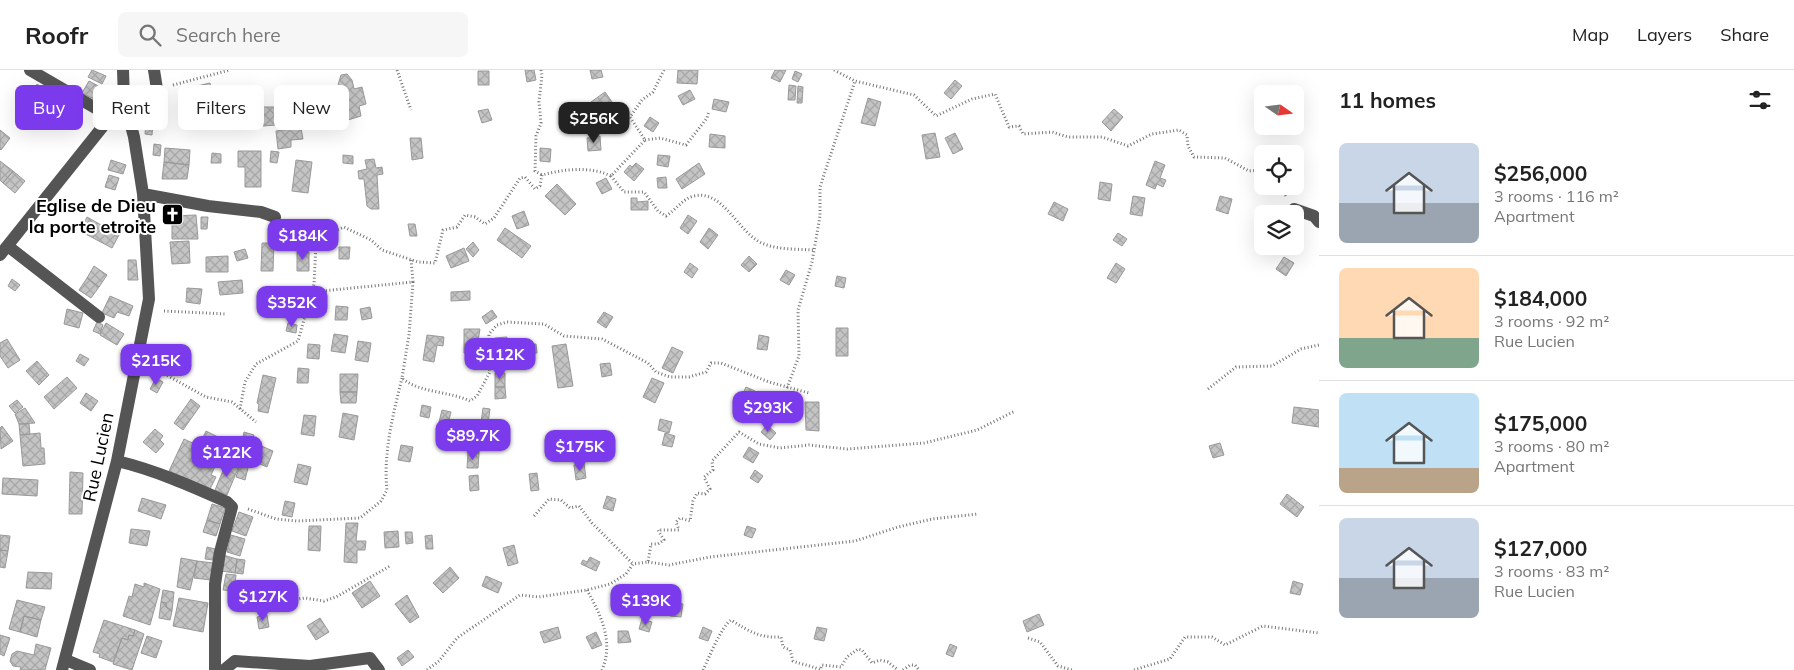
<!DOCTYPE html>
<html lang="en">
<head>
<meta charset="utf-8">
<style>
  :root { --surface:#fff; --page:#f6f6f6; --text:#222; --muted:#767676; --line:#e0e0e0; --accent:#7c3aed }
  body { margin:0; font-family:Mulish,sans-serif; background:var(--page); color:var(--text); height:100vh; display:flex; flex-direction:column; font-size:19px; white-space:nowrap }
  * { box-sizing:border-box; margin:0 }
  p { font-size:16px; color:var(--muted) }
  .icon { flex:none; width:28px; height:28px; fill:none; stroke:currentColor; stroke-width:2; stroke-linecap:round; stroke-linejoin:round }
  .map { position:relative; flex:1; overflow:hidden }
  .drawer { display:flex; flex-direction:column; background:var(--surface); width:475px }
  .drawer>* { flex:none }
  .hud { position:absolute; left:15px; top:15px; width:475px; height:45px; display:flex; gap:10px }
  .needle { width:32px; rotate:104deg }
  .fabs { position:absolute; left:1254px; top:15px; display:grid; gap:10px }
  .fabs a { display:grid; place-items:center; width:50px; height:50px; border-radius:8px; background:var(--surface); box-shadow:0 5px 20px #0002; font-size:25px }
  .price { position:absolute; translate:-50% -42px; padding:0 11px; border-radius:10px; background:var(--accent); color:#fff; font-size:16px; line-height:32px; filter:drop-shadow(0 1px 2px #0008) }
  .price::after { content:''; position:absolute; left:50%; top:30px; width:15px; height:11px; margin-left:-8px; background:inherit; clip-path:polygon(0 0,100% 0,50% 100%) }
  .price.selected { background:#222; color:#fff }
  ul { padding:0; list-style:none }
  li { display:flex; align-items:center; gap:15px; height:125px; padding:0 20px }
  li+li { border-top:1px solid var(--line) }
  li span { display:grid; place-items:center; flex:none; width:140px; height:100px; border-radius:8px; color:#555 }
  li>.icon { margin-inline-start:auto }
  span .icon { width:60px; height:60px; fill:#fffc; stroke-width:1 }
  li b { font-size:21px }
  h2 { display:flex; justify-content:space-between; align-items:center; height:60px; padding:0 20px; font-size:21px }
  .pill { padding:0 18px; border-radius:8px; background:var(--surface); box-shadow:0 5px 20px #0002; font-size:18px; line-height:45px }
  .pill.selected { background:var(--accent); color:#fff }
  header { display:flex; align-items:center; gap:30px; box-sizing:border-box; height:70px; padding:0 25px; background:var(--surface); border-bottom:1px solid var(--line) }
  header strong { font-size:24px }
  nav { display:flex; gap:28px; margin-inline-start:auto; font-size:18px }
  .search { width:350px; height:45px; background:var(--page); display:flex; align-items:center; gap:12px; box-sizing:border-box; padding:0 18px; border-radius:8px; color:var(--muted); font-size:19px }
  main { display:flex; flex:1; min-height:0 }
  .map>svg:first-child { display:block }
</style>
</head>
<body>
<header>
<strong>Roofr</strong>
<div class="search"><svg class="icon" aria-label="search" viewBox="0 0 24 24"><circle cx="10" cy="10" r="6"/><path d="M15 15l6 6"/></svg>Search here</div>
<nav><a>Map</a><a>Layers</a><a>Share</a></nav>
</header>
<main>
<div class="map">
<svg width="1319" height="600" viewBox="0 0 1319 600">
  <defs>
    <pattern id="building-cross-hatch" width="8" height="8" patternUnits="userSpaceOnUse" patternTransform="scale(1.25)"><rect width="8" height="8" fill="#c4c4c4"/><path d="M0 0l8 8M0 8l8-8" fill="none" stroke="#a7a7a7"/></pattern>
  </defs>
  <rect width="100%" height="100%" fill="#fff"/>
  <path fill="url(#building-cross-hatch)" stroke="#999" d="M92 0 106 6 102 14 88 7Z
    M525 0H534L536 10 527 12Z
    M590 0H601L603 7 592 9Z
    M678 0H698L697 14 677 13Z
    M775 0H786L780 12 771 8Z
    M478 1H489V15H478Z
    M795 1 802 4 798 12 792 9Z
    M347 4 352 10 354 19 362 17 366 34 359 36 361 46 348 50 338 15 341 5Z
    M955 10 962 16 951 29 944 23Z
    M89 11 104 19 98 31 82 23Z
    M210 13 215 40 202 43 197 16Z
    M37 14 65 32 58 43 30 25Z
    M789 15 796 16 795 30H788Z
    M798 16 803 17 802 33H797Z
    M690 20 695 29 683 35 678 26Z
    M605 22 617 39 604 49 591 32Z
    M308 23 309 33 298 35 296 25Z
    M868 28 881 32 875 56 861 53Z
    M714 29 729 32 726 42 712 39Z
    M200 30 202 43 187 46 185 33Z
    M142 32 156 33V46L141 45Z
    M309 33 310 39 317 38 319 48 301 51 298 35Z
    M240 34 241 45 228 47 226 36Z
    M263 37H275L276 55 263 56Z
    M488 39 492 50 482 53 478 41Z
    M1114 39 1123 47 1111 61 1102 52Z
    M144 46H153V54L143 53Z
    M650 47 659 53 653 62 644 56Z
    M616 50 622 58 614 64 608 55Z
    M146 53 153 54 152 65 145 64Z
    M301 58 303 69 291 70V77L278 79 276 61Z
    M0 60 10 68 1 80 0 79Z
    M935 63 940 87 926 89 922 65Z
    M955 63 963 79 953 84 945 68Z
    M710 64 725 66V78L709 77Z
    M600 66 601 80 588 81 587 68Z
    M410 68H421L423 88 412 90Z
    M154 74 161 75 160 86 153 85Z
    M165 78 190 80 189 95 164 92Z
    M540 78 551 79 550 92 540 91Z
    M238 81H261V117H245V97H238Z
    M271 81 279 82 277 93 270 92Z
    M212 83 221 84V93H211Z
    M343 85 353 86V94L343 93Z
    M658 85 670 86 668 97 657 95Z
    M374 89 376 98 382 97 383 104 377 105 379 139H371L367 136 364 109H359L358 101 367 99 365 90Z
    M111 90 126 95 123 104 108 100Z
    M296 90 312 92 308 123 292 121Z
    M0 91 13 101 3 113 0 110Z
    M1155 91 1165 95 1160 108 1166 110 1163 117 1157 114 1155 119 1146 115Z
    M164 92 189 95 187 109H162Z
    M636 93 644 99 634 111 624 102 630 95 632 97Z
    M699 93 705 104 682 119 676 109Z
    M13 101 25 111 15 123 3 113Z
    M109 105 119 108 115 120 105 117Z
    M666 107 667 118H658L657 108Z
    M606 108 612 119 602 124 596 113Z
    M1100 112 1112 114 1110 131 1098 129Z
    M557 114 576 134 565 145 545 126Z
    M1133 126 1145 128 1142 146 1130 144Z
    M1220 126 1232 129 1228 144 1216 140Z
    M631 128H637V132L648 131V140H631Z
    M1054 132 1068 139 1063 151 1048 144Z
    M524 141 529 155 517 159 512 146Z
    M196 145 198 169H172V146Z
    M688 145 697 151 688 164 680 158Z
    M87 147 119 165 112 178 80 161Z
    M201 147H208L207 159H201Z
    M408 154H415L417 166H410Z
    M505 158 531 176 522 188 497 170Z
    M709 158 718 165 708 179 700 172Z
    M1118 163 1127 169 1122 176 1113 170Z
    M189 171 190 193 172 194 170 172Z
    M473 172 479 180 473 187 466 179Z
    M262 173H274L273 201H261Z
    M339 177H350L349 189H339Z
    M464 178 469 191 451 198 446 186Z
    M245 179 248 188 237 191 234 182Z
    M297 182H309V201H297Z
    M228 186V202H206V187Z
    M749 186 757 194 749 202 741 195Z
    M1284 187 1294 193 1286 206 1276 199Z
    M128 190H136L138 210H128Z
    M690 193 698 199 692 208 684 202Z
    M1116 193 1125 199 1116 213 1107 208Z
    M94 196 107 205 99 217 87 208Z
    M786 200 795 205 789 215 780 210Z
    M837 206 846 208 844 218 835 216Z
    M87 208 99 217 91 228 79 220Z
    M12 209 20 215 15 221 8 216Z
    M242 210 243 223 220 225 218 212Z
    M187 218 202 219 200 234 186 232Z
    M470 221V230L451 231V222Z
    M110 226 133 236 129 246 117 242 114 248 102 243Z
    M336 236 348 237 347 250H335Z
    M370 237 372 248 362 250 360 239Z
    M67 239 83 243 79 258 64 254Z
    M492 240 497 247 486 254 482 247Z
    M604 242 613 247 606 258 597 252Z
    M97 252 103 255 100 264 93 261Z
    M106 253 124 264 117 275 100 265Z
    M288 253 297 255 296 263 286 261Z
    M836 258H848V286H836Z
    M464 259H480L476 283H464Z
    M334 264 348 266 345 283 331 281Z
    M427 265 444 267 443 276 437 275 434 292 423 290Z
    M759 265 769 267 767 280 757 279Z
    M507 267V288H495V268Z
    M7 269 20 290 8 298 0 286V273Z
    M358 271 371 273 368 292 355 290Z
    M308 274 320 275 319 289 307 288Z
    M536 274 537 283H526V275Z
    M566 274 573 316 558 318 552 276Z
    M672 277 683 282 673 303 662 298Z
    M80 284 89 289 84 296 76 291Z
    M37 291 49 305 39 315 26 301Z
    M610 293 612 305 602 307 600 294Z
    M298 298 309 299 308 313H297Z
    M495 303H505V317H495Z
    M340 304H358L357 322H340Z
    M263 305 276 308 268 343 258 341 259 334 257 333Z
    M67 307 77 318 54 339 44 327Z
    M156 308 163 312 157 323 150 319Z
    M652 308 664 313 655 333 643 327Z
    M495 317H505L506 328 495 329Z
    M746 317 755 321 748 336 739 332Z
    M340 322H357L356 333H341Z
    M86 323 98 331 91 341 80 333Z
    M191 329 200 336 183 360 174 353Z
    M17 330 23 337 15 343 9 336Z
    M805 332H819V361L806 360Z
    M422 335 431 337 429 348 420 346Z
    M1294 337 1319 340V357L1292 353Z
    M25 338 35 353 19 354 15 344Z
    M483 338 490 339 487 361 480 360Z
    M442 340 451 342 448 354 439 352Z
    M343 343 358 346 354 370 339 367Z
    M304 345 316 346 314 366 301 364Z
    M660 349 672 352 669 363 658 360Z
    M19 354H29L30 364 20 365Z
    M767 355 776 363 770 370 761 362Z
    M2 356 13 371 1 379 0 358Z
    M155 359 163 366 160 370 164 374 156 383 143 372Z
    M206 361 220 368 215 378 201 372Z
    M244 362 254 365 249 382 240 380Z
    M40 363 41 378H44L45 394 23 396 20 365Z
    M665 363 675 366 672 377 662 375Z
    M469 367H480L479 383H468Z
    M184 369 220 386 211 405 216 407 209 421 169 401Z
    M1220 373 1224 385 1213 388 1209 376Z
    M259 375 273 381 267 397 253 391Z
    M401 375 413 377 410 392 398 390Z
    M563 377H571V389H563Z
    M749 377 759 383 753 393 743 387Z
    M223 378 233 381 231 387 221 384Z
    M468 383H479L478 398H467Z
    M227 391 239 396 227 425 215 420Z
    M241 391 249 394 245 410 236 407Z
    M584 393 586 408 576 410 574 395Z
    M298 394 311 397 307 415 294 412Z
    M755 400 763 406 758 413 750 408Z
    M70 402 83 403 82 444H69Z
    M537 403 539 420 531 421 529 404Z
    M478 405 479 420 470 421 469 406Z
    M3 408 38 410 37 426 2 424Z
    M1287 424 1304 437 1297 447 1280 434Z
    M607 426 616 429 613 441 603 438Z
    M142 428 166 435 161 449 138 441Z
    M285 431 295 433 292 447 282 445Z
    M212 434 225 438 220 454 207 450Z
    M239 442 253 447 246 466 232 461Z
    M207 450 220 454 216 466 203 462Z
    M346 453H358L356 471H366L365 480H357V493L344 492Z
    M309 456H321L320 481 308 480Z
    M747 456 756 459 752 468 744 465Z
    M131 459 150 461 147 476 129 473Z
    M398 461 399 477 385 478 384 462Z
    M405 462H412L413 473 406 474Z
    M0 465 10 466 8 481 0 480Z
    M231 465 245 469 240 486 227 482Z
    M432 465 433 479H426L425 466Z
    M514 475 518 493 508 496 503 478Z
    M207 477 215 479 213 490 205 489Z
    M0 480 8 481 5 498 0 497Z
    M223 485 237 489 235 503 221 501Z
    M590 487 600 492 596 501 581 494 583 490 587 492Z
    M181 488 197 491 190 520 177 517Z
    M237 489 245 490 243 504 235 503Z
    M197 491 214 493 211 510 194 508Z
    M450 497 459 508 443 523 433 513Z
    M28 502 52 503 51 519 26 518Z
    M226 504 236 505 234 521 223 520Z
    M486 506 502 513 498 523 482 516Z
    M370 511 380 526 362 538 352 523Z
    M1293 511 1303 514 1300 525 1290 523Z
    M144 513 160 519 150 555 123 546 129 526 132 527 135 514 144 517Z
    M257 514H265V525H257Z
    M163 520 174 522 172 541 166 537V533L161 532Z
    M407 525 419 547 410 553 395 534Z
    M179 528 208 533 203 562 173 556Z
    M17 530 45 537 41 550 24 546 20 562 9 559Z
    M161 532 166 533V537L172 541 170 550 159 548Z
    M672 532 683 534 681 547 670 546Z
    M1039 544 1044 555 1027 562 1023 551Z
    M267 545 269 557 259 559 257 547Z
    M24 546 41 550 37 567 20 562Z
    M320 548 329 562 316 570 307 556Z
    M642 549 652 552 649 562 639 559Z
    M104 550 135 560 133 566 129 565 128 570 122 568 113 592 99 587 100 584 93 582Z
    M558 557 561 568 544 573 540 562Z
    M703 557 712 561 708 571 699 568Z
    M817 557 827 559 824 571 814 569Z
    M135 560 144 564 132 600 113 594 122 568 128 570 129 565 133 566Z
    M618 561H628L631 572 618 573Z
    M596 562 602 575 592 579 586 567Z
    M0 565 10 568 4 586 0 584Z
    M147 566 162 571 156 588 141 583Z
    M36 574 51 578 45 600H20L21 597 13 596 10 591 12 584 17 581 34 585Z
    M950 574 957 577 953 587 946 584Z
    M408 580 414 587 402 596 397 588Z"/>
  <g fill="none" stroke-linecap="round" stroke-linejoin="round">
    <path stroke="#777" stroke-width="3" stroke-dasharray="1 2.5" stroke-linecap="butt" d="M397 0 411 40
      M541 0 542 5 539 32 541 53 536 66 535 101 542 105
      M834 0 855 11 914 25 936 46 972 29 995 24 1009 57 1019 56 1023 64 1052 62 1068 67H1102L1128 76 1152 64 1179 60 1187 65 1188 76 1194 87 1225 88 1249 101 1261 100 1262 103
      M173 15 230 0
      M645 70 660 68 686 75 707 48 709 41
      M611 106 624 122H644L658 141 666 146C676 140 682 129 694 126 724 119 739 165 764 174 779 180 798 179 814 180
      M1280 116 1286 126
      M288 157 305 170 316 174 326 165 344 157 371 170 382 180 418 192 435 193 443 160 457 157 465 145 475 147 485 154 494 148 520 108 525 107 535 119 540 116 542 105C564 99 591 96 611 106L645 70 630 47 642 30 653 22 664 0
      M411 190 413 212
      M312 222 413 212 409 265 402 308C419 323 449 321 470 331L477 326 490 302 487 289 489 264 497 255 507 252 544 254 564 266 602 269 648 293 656 302 670 307H689L706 302 711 293H721L769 312 809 323
      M164 241 226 244
      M152 297 206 327 232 332 256 352
      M787 318 799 286 798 240 812 192 820 146V117L855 11
      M1208 319 1236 297 1272 296 1301 279 1319 275
      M240 339 245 312 256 294 298 271 314 214 316 174
      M248 439 276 449 297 451 360 448 381 431 387 420C383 383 393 345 402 308
      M534 446 549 429 561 430 570 438 579 436 592 453 633 494
      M648 492 669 495 710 487 855 471 898 457 932 449 978 444
      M587 520C601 545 614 572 602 600
      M233 529 285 531 305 528 324 531 336 527 390 496
      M1028 568 1040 572 1058 596 1072 600
      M427 600 439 591 457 568 520 525 538 527 587 520 610 514 626 504 633 494 648 492 651 474H658L664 470 658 460H679L676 452 680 448 690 451 693 431 697 423 705 424 710 419 704 407 713 400 712 391 739 362 759 374 780 378 809 375 847 379 924 373 977 360 1015 341
      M703 600C709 588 721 557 731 550 750 562 760 568 781 567L783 577 790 580 793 591C803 595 810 595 820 600L822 595 841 597 847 587 858 579 862 580 872 593 880 590 888 592 898 600
      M903 600 910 595H915L919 600
      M1134 600 1170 589 1185 567H1212L1225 575 1263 556 1319 563"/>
    <path stroke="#555" stroke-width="12" d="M30 0 111 47
      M154 0 157 19
      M143 124 208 136 261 142 275 147
      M1294 139 1314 146 1319 152
      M9 177 99 247
      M0 185 124 30 123 0
      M117 391C155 400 191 416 227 432L232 437 220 482 215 514V600
      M66 590 90 600
      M62 600 117 391 149 229 143 124 134 67 124 30
      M224 600 235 591 310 596 370 588 379 600"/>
  </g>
  <defs>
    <symbol id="church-square" viewBox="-11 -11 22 22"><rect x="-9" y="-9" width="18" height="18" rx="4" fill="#000" stroke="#fff"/><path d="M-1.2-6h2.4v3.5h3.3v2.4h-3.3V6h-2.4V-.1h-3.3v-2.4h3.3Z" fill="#fff"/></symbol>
  </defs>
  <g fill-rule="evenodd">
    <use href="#church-square" x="160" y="132" width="25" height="25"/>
  </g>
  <g text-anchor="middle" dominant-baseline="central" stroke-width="4" stroke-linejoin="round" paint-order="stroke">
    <g font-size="18" font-weight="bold" fill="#000" stroke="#fff" text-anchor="end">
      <text x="156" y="135">Eglise de Dieu<tspan x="156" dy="21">la porte etroite</tspan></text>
    </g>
    <g font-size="18" fill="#000" stroke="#fff">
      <text transform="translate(98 387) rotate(-78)">Rue Lucien</text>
    </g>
  </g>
</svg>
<div class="fabs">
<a><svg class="needle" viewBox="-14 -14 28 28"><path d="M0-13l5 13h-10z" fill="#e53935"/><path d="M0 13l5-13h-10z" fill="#767676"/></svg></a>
<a><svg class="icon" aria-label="locate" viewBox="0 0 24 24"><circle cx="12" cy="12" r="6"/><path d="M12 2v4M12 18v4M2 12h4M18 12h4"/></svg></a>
<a><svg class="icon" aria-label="layers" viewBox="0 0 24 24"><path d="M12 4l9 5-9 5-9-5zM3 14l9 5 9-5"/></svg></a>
</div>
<b class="price selected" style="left:594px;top:74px">$256K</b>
<b class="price" style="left:303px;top:191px">$184K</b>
<b class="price" style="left:292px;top:258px">$352K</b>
<b class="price" style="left:500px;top:310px">$112K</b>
<b class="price" style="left:156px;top:316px">$215K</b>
<b class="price" style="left:768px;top:363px">$293K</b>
<b class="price" style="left:473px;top:391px">$89.7K</b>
<b class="price" style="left:580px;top:402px">$175K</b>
<b class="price" style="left:227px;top:408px">$122K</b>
<b class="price" style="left:263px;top:552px">$127K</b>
<b class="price" style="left:646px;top:556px">$139K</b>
<div class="hud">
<a class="pill selected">Buy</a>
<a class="pill">Rent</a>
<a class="pill">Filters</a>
<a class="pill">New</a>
</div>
</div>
<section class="drawer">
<h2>11 homes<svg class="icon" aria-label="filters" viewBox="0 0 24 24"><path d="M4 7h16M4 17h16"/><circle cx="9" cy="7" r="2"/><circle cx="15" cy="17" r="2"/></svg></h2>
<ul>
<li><span style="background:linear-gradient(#c9d6e8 60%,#9aa5b1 0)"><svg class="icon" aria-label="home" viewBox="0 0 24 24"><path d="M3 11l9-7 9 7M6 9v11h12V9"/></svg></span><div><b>$256,000</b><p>3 rooms · 116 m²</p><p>Apartment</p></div></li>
<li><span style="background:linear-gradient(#ffd9b3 70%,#7fa58c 0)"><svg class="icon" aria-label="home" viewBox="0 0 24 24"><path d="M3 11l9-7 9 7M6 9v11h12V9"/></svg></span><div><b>$184,000</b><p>3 rooms · 92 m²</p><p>Rue Lucien</p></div></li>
<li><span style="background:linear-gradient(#bfe0f5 75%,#b9a48a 0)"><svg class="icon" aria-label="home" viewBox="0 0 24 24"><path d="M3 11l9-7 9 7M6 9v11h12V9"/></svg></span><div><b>$175,000</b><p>3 rooms · 80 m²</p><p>Apartment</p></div></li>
<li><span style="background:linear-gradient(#c9d6e8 60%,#9aa5b1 0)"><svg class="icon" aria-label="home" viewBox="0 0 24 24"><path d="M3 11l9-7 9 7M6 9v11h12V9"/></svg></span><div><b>$127,000</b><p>3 rooms · 83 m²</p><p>Rue Lucien</p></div></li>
</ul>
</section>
</main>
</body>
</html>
